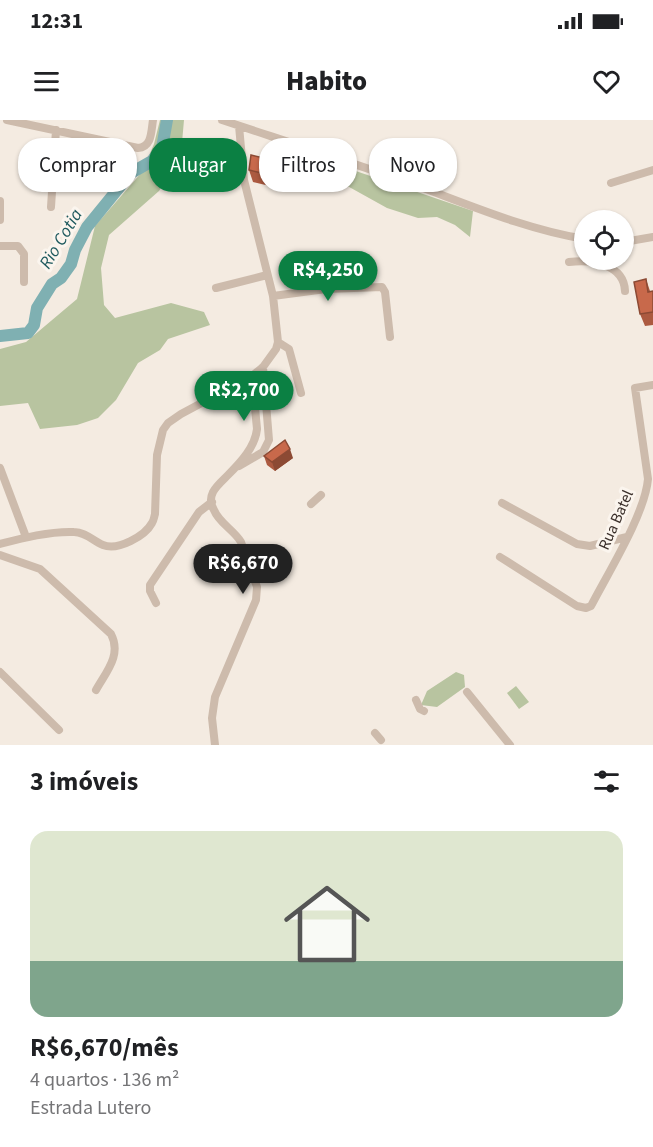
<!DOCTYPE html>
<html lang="pt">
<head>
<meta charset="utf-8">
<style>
  :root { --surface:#fff; --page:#f2f2f2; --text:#202124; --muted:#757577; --line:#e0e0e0; --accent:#0b8043 }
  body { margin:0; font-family:"Source Sans 3",sans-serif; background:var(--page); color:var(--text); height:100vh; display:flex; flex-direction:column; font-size:22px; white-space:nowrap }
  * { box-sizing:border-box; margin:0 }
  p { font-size:20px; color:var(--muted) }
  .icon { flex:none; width:33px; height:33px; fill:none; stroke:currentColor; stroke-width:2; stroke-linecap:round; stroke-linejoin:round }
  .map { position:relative; height:625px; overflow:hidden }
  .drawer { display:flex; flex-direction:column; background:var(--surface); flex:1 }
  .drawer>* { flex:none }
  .hud { position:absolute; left:18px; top:18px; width:618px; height:54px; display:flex; gap:12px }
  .tools { position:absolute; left:574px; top:90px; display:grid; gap:12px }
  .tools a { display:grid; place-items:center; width:60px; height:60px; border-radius:50%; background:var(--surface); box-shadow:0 2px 4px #0004; font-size:30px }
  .price { position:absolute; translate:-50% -51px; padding:0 14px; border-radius:21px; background:var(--accent); color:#fff; font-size:20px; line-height:39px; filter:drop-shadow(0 2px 3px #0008) }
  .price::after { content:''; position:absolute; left:50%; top:36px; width:18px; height:14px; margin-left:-9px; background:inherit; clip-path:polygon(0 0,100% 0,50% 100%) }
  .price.current { background:#222; color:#fff }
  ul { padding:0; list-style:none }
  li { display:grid; align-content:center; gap:12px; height:318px; padding:0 30px }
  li+li { border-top:2px solid var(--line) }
  li span { display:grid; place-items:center; height:186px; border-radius:18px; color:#555 }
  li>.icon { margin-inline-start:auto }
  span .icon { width:108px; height:108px; fill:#fffc; stroke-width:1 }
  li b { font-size:26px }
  h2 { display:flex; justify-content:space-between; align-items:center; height:72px; padding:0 30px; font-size:26px }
  .chip { padding:0 21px; border-radius:24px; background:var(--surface); box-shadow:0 2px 4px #0004; font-size:21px; line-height:54px }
  .chip.current { background:var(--accent); color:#fff }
  .status { display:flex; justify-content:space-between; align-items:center; height:42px; padding:0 30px; background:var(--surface); direction:ltr }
  .status svg { height:16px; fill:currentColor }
  header { display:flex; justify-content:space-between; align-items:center; height:78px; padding:0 30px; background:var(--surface); font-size:27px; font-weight:800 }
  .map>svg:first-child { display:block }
</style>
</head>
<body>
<div class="status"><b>12:31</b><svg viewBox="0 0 49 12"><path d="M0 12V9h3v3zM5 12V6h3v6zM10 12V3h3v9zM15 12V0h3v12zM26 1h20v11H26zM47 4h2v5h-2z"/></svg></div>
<header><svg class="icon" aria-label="menu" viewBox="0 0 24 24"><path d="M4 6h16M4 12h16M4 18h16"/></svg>Habito<svg class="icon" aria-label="heart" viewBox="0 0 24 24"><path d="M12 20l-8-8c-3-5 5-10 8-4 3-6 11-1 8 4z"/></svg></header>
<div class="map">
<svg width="653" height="625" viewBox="0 0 653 625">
  <rect width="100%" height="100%" fill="#f4ebe1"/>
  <path fill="#b8c4a0" d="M160 0H184L181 34 159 71 109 115 101 148 104 185 115 198 171 183 204 192 210 205 168 219 160 230 138 243 116 280 98 298 77 305 40 309 28 283 0 286V229L26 222 77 179 95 106 142 52 154 24Z
    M300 32 473 91 470 117 455 105 437 97 418 98 387 88 297 38Z
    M71 41 107 42V60L70 58Z
    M456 552 464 555 465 567 437 587 421 585 427 571Z
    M516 566 529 582 519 589 507 573Z"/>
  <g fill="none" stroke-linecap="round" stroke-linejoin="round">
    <path stroke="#7fb0b2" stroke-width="12" d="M0 216 28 213 34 205 37 188 52 164 61 158 71 144 75 130 87 107 131 53 152 41 162 28 167 0"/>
    <path stroke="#cdbbac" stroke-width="8" d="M7 0 138 28C152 27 151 12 153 0
      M222 0C288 22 353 43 418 66 472 86 528 110 585 119
      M611 63 653 50
      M0 81V100
      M51 87 56 10
      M624 122 653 117
      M0 126H18L24 134V162
      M569 142C591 139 624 144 625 171
      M216 168 267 155
      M273 176 326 169 382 167 385 172 390 217
      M278 222 289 229 301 273
      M239 346 263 332 269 320 263 247
      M0 348 26 417
      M502 383 577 424 590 426 627 417
      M311 384 321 375
      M0 424C23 418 50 411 74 412 86 412 93 421 103 425 118 431 145 416 152 403 154 400 154 397 155 394L157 335 163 310 168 303 181 294 252 256 263 247 276 229 278 222 273 176 244 60 239 6
      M0 435 40 449 111 514C122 535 106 552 96 570
      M500 437 577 486 586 488 591 486C608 453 645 394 648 359L635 268 653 265
      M156 483 150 471V465L199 392 212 382
      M0 552 59 610
      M467 572 510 625
      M416 580 420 589 424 591
      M375 613 381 620
      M215 625 212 598 215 577 256 480 257 467 241 422C234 410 219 403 214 390 211 385 210 378 213 372 216 366 223 360 228 355 241 342 255 327 257 309L252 256"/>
  </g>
  <path fill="#ac5a40" d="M249 50 276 52 274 67 253 62Z
    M646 159 650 171H653V205L645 206 640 194Z
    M264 336 293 338 275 351 267 345Z"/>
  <path fill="#8c4a34" d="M272 40 276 52 274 67 270 55Z
    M290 329 293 338 275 351 272 342Z"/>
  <path fill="#c8694b" stroke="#8c4a34" stroke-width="1.5" d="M251 35 272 40 270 55 249 50Z
    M646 159 648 172 653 171V192L640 194 634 162Z
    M285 320 290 329 272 342 264 336Z"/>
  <g text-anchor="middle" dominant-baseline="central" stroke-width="6" stroke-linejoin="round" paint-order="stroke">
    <g font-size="16" fill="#3b302b" stroke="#fbf5ee">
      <text transform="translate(616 400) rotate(-66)">Rua Batel</text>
    </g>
    <g font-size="18" font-style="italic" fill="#1f5a5e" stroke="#fbf5ee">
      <text transform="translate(61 119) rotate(-59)">Rio Cotia</text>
    </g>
  </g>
</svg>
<div class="tools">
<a><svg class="icon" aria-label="locate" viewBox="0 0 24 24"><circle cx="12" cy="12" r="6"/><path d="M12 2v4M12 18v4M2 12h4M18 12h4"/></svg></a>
</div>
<b class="price" style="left:328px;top:182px">R$4,250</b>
<b class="price" style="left:244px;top:302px">R$2,700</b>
<b class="price current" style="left:243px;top:475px">R$6,670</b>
<div class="hud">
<a class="chip">Comprar</a>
<a class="chip current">Alugar</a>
<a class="chip">Filtros</a>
<a class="chip">Novo</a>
</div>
</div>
<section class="drawer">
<h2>3 imóveis<svg class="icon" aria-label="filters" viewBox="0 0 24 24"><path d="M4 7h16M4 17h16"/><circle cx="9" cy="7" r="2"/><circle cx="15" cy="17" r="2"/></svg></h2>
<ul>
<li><span style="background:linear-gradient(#dfe7d0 70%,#7fa58c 0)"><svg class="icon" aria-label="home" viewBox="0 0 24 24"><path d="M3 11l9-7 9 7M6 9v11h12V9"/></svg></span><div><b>R$6,670/mês</b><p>4 quartos · 136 m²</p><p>Estrada Lutero</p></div></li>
</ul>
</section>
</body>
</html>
